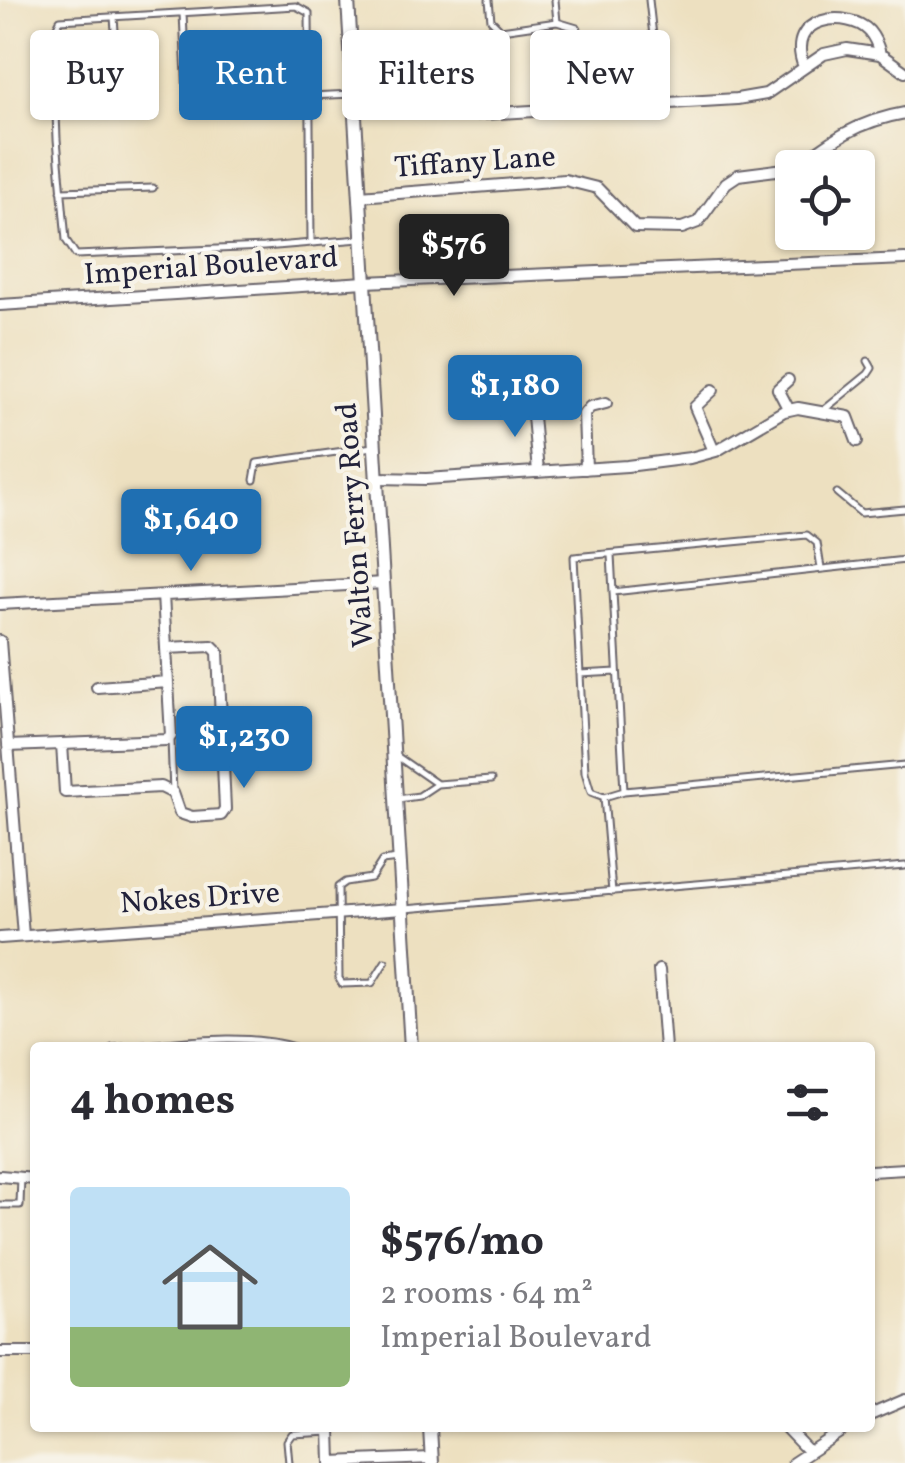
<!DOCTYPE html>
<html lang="en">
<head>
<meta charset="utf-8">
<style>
  :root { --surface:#fff; --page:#f7f7f7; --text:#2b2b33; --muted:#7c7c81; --accent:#1f6fb2 }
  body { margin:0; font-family:Vollkorn,serif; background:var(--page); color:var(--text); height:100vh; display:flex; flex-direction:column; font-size:38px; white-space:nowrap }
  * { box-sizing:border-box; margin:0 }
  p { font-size:32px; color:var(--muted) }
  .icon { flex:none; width:55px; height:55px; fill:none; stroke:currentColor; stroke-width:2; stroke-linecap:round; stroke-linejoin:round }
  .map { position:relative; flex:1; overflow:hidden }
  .details { position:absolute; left:30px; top:1042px; width:845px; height:390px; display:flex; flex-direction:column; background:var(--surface); border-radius:10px; box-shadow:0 2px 8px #0004 }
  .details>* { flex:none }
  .hud { position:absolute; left:30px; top:30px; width:845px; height:90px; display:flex; gap:20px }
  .tools { position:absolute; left:775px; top:150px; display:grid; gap:20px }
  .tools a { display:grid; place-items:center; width:100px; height:100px; border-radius:10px; background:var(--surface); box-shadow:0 2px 8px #0004; font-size:50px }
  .price { position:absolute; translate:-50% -85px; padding:0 22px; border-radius:10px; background:var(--accent); color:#fff; font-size:32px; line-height:65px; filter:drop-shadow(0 2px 5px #0008) }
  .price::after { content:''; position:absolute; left:50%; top:60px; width:30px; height:22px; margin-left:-15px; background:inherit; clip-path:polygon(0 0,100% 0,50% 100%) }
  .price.current { background:#222; color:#fff }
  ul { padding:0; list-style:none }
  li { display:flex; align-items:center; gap:30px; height:250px; padding:0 40px }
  li span { display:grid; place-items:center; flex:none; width:280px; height:200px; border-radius:10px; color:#555 }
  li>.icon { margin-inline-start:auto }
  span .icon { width:120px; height:120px; fill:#fffc; stroke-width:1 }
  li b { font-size:42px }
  h2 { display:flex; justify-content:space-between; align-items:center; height:120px; padding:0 40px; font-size:42px }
  .chip { padding:0 35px; border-radius:10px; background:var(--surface); box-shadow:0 2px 8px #0004; font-size:35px; line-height:90px }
  .chip.current { background:var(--accent); color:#fff }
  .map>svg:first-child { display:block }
</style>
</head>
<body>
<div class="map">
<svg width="905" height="1463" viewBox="0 0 905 1463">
  <rect width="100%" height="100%" fill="#f7f3e8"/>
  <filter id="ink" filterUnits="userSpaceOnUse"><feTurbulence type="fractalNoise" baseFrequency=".01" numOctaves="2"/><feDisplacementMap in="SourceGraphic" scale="20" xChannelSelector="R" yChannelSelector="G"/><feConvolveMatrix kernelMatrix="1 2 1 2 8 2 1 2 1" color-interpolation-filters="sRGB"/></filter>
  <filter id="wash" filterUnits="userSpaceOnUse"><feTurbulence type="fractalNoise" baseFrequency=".0048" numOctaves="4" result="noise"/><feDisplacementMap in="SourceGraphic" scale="40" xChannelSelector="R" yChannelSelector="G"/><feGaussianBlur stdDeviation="2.25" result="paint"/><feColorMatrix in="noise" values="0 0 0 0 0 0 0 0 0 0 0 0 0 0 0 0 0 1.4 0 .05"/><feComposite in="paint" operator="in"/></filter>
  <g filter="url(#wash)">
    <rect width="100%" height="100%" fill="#ede0c0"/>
  </g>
  <g filter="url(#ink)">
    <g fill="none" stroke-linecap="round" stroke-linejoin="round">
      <defs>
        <path id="service" d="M489 0 491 20 501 30 557 22
          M555 0 557 22 577 28C595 61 613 50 646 47L653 36 649 0
          M183 13 187 100
          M114 17 121 114
          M310 96 352 94
          M61 191 153 188
          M311 241 309 13 296 6 60 20 53 34 57 139 66 240 76 255 264 247 360 239
          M825 409 868 374 872 368 868 361
          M254 480 257 463 373 447
          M837 493 861 513 905 509
          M611 555 613 592
          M580 674 617 672
          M171 739 173 793
          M398 757 437 784
          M624 791 905 765
          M604 797 591 792 585 772 574 557 807 535 817 543 821 568
          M398 799 419 796 437 784 491 780
          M612 892 604 797 624 791 613 592 905 560
          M405 909 905 866
          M385 962 372 983 342 984 339 979 338 887 345 882 371 878 382 861 398 859
          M112 1048C172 1044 240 1030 298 1048
          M0 1205H20L21 1177
          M289 1463 287 1441 292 1434 330 1432"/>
        <path id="minor" d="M804 67C783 14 850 10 869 31 875 38 878 46 880 54
          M353 87C407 85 405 86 448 116L737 99 766 94 824 54 847 49 880 54 905 72
          M795 168C832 140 858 121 905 113
          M360 196 565 180 597 188 635 227 682 228 698 222 726 183 738 175 792 168
          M0 305 365 282 905 259
          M788 380 778 389 789 410
          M713 390 695 407 714 451
          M532 405 538 472
          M586 469 584 414 590 407 606 403
          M378 478 426 479 627 466 690 458 716 451 784 411 798 408 848 417 857 441
          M0 604 384 583
          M0 641 23 936
          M97 687 168 682
          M62 744 65 792 161 787 173 793 180 813 192 817 221 815 225 809 218 652 212 646 166 648
          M8 746 167 740 171 736 163 595
          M0 938 403 909
          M659 970 665 1048
          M870 1171 905 1169
          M0 1176 35 1179
          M0 1352H35
          M870 1415 905 1400
          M330 1428 331 1463
          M786 1428 809 1452
          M331 1462 432 1458
          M793 1463 846 1428"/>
        <path id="tertiary" d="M348 0 411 1048
          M430 1428 432 1463"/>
      </defs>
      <use href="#service" stroke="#69646a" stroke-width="9"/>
      <use href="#minor" stroke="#69646a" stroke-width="14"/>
      <use href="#tertiary" stroke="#69646a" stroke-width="16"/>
      <use href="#service" stroke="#fff" stroke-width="5"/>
      <use href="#minor" stroke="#fff" stroke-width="10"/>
      <use href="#tertiary" stroke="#fff" stroke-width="12"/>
    </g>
  </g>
  <g text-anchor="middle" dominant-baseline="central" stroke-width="8" stroke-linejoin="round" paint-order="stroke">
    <g font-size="30" fill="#22223b" stroke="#f7f3e8">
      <text transform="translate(475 163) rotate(-4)">Tiffany Lane</text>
      <text transform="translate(211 267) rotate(-4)">Imperial Boulevard</text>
      <text transform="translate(356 525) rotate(-94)">Walton Ferry Road</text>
      <text transform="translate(200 899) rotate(-4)">Nokes Drive</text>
    </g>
  </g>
</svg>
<div class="tools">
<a><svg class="icon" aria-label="locate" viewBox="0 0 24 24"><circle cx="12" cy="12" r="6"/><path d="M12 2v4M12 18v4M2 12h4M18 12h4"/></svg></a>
</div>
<b class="price current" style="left:454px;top:299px">$576</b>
<b class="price" style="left:515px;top:440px">$1,180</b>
<b class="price" style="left:191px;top:574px">$1,640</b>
<b class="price" style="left:244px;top:791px">$1,230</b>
<div class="hud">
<a class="chip">Buy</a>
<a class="chip current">Rent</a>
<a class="chip">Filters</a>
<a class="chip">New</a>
</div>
<section class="details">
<h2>4 homes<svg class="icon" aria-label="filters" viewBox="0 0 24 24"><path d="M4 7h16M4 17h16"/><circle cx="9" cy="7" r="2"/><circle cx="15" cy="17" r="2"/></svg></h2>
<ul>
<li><span style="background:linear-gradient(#bfe0f5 70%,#8fb573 0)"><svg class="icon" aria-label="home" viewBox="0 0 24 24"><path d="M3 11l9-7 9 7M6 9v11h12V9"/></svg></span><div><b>$576/mo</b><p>2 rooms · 64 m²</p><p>Imperial Boulevard</p></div></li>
</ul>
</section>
</div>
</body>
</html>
